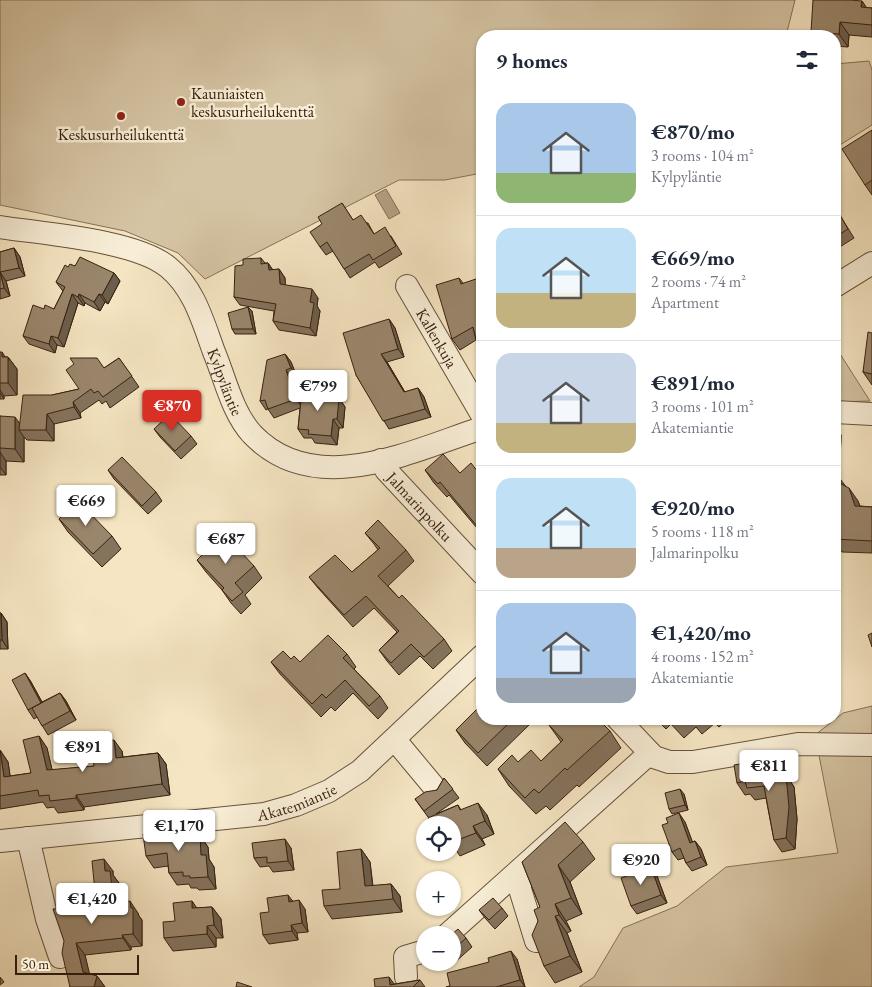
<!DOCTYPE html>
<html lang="en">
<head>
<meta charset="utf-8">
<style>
  :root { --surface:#fff; --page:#f6f6f7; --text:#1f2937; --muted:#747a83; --line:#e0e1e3; --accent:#d93025 }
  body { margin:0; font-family:"EB Garamond",serif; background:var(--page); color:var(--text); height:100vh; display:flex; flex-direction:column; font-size:19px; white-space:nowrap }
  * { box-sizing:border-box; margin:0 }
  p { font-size:16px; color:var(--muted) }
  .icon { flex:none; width:28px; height:28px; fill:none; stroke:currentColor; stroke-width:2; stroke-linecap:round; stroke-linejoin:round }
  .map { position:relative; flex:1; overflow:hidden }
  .sheet { position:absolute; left:476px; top:30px; width:365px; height:695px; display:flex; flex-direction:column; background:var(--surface); border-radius:20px; box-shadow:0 1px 4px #0004 }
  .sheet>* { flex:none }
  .buttons { position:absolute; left:416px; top:816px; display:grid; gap:10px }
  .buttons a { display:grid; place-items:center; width:45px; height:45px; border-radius:50%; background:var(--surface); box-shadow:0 1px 4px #0004; font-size:25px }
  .scale { position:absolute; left:15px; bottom:12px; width:124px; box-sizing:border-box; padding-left:5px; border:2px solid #38200e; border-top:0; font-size:14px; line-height:18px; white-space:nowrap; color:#38200e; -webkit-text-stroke:4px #f8eed7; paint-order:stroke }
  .price { position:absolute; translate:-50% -42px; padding:0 11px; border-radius:5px; background:#fff; color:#222; font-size:16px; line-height:32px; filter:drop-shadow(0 1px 2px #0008) }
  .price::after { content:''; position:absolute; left:50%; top:30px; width:15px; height:11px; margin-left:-8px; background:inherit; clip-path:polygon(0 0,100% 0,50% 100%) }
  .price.current { background:var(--accent); color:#fff }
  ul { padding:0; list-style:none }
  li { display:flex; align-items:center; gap:15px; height:125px; padding:0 20px }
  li+li { border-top:1px solid var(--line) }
  li span { display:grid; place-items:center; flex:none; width:140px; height:100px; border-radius:15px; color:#555 }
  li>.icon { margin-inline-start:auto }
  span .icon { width:60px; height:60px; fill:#fffc; stroke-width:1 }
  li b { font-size:21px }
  h2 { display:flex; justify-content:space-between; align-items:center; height:60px; padding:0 20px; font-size:21px }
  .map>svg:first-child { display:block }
</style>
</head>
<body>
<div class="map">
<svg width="872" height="987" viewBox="0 0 872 987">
  <rect width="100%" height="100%" fill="#f5e5c2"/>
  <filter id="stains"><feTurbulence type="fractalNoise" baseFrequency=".004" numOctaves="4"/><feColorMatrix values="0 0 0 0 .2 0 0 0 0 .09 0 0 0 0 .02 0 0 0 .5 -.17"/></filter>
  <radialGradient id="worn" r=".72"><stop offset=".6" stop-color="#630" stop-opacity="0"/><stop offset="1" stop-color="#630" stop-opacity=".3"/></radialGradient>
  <path fill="#d5c4a3" stroke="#867258" d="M0 0H795L786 36H482V173L445 180H399L205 279 178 253 125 231 0 205Z
    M869 61 872 70V125L835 148V64Z
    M835 346 870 401 835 402Z
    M872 706V987H579L594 977 623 928 677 906 726 867 838 853 815 735 843 713Z"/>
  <path fill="#b5a285" stroke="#836e55" d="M386 189 400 213 389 219 375 195Z"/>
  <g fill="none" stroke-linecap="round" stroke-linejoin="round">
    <defs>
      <g id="minor">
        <path id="s1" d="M0 227C44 234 135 240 168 267 194 288 203 322 214 352 225 378 232 412 252 434 315 500 411 451 482 428"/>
        <path id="s2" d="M407 286 482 415"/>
        <path d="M835 286 872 263"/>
        <path d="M835 412 872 414"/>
        <path id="s3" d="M381 460 386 470 482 573"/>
        <path d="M618 719 654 757 669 762H693L798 744 872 745"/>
        <path d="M395 740 435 788"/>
        <path d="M28 838 47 919 60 957"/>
        <path id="s4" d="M0 841 264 814 296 805 329 791 360 771 482 656"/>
        <path d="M520 870V889L536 941"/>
        <path d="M447 935 650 753"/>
        <path d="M406 977 405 957 425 951"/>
      </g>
    </defs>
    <use href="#minor" stroke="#67513b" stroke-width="24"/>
    <use href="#minor" stroke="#f8eed7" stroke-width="22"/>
  </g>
  <path fill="#84735d" stroke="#38200e" d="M862 1 866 8H872V37L849 35 848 47 835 46V36H814L811 32Z
    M872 130V195L865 185Z
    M342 203 353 220 368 223 374 234 391 236 402 254 379 268 375 262 350 278 333 251 326 255 320 247 322 224Z
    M838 212 854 238 835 250V213Z
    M14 248 20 257 25 276 6 281 10 296 0 299V252Z
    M261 258 265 263H268L273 270 279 269 285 278V285L318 298 317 306 320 311 316 336 279 330 273 321 274 311 240 305 234 297 243 265Z
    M75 266 114 273 120 281 108 304 105 302 100 311 85 303 84 306 78 303 64 347 57 345 55 353 29 344 23 336 44 309H54L63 291 62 290 56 282 68 267Z
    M459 278 463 283 476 340 460 350 452 339Z
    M248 307 252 311 256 334H235L232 329Z
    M389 319 395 328 404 357 387 362 405 392 418 388 424 397 431 417 389 429 356 375Z
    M872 333V385L863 372Z
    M0 352 5 357H8L17 369V395L4 396V399H0Z
    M285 354 291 362 297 377 292 379 301 402 335 392 345 407 343 428H339L337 445 315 443 312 438H304L298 429 300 408 274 418 268 409 266 410 260 401Z
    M119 358 139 387 110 408 106 401 102 404 99 400 80 413 81 418 54 424V441L27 440 24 437V462L6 461V475H0V416L20 423 52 395 79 389 104 368Z
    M835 427 841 435 840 462H837V474H835Z
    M154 429 191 436 197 444 181 459 160 437Z
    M108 470 156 492 162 501 148 514 114 479Z
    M425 470 460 473 482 477V534L449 495 447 497 434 483Z
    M835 477 845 486 858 501 860 506 872 507V553L842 552 835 542Z
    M59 519 112 536 121 549 102 567 68 532Z
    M365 533 406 550 414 561 388 586 399 598 444 639 452 651 433 669 420 656 399 675 387 661 379 650 397 632 374 608 353 627 318 588 309 577 352 572 378 550 374 544Z
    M197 560 254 566 262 578 245 595 251 604 241 614 231 603 222 590 206 572Z
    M0 613H1L7 622 8 649H0Z
    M347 654 356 667 354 669 380 696 388 708 378 719 353 693 335 711 331 707 321 717 280 674 271 662 291 659 300 662Z
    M25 673 31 682 42 702 60 693 66 701 76 720 48 735 37 717 34 719 28 710Z
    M482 719H524L529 725 487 766 465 743 456 730Z
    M656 719H728L719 727 715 723 702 734 696 727 684 738 671 724 666 729Z
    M549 725 610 731 621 748 579 787 577 785 550 810 546 806 536 814 509 786 498 769 518 762 541 761 561 742Z
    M39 736 47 748 52 770 94 766 122 751 123 757 158 753 166 764 170 795 84 807V810L58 813 54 807 47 808 43 802 0 809V750L8 762 10 776 31 773Z
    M751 762 754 766 786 774 787 777 794 787 797 819 795 849 782 852 774 840 766 798 755 800 750 794 745 795 737 783Z
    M444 778 459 798 436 814 458 805 461 810 487 815 494 834 482 839 485 845 460 856 456 850 452 851V825L428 817 415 799 437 790Z
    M684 794 688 810 672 814 669 809Z
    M685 822 692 842 695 841 701 849 707 865 692 871 686 863 684 858 678 860 672 852Z
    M197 835 208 847 209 859 214 867 216 889 199 890 197 888H191L189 884 177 885 169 873 168 866 154 868 146 856Z
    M583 842 595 859 570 882 582 914 566 921 571 931 567 933 582 972 555 983 544 966 538 921 540 907 522 862Z
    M291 848 294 870 273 872 269 866 260 867 254 858Z
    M361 849 370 862 373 886 391 884 400 896 402 912 332 919 324 906 340 889Z
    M651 867 657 876 667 903 637 914 631 906Z
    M113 871V875L119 883 121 902 138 913 139 916 142 920V946L131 947V950L85 955 89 974 97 976 105 987H70L67 908 96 902Z
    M192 901 196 908 212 907 221 919 223 938H216V947L173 951 164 938 175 921Z
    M293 901 305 909 308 932 297 933 298 940 269 944 263 935 269 912Z
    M502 908 508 916 495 929 485 918 479 910Z
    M452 935 466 938 472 947 454 963 452 961Z
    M517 959 525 987H446L450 986Z
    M0 977 4 982 0 985Z
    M420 980 425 987H375Z"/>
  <path fill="#6c5e4c" stroke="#38200e" d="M862 1 871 14 861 7Z
    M840 22 849 35 848 47 839 34Z
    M14 248 20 257 25 276 19 268Z
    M268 263 274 272 269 270Z
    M279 269 285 278 286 293 280 284Z
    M0 272 6 281 10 296 4 288Z
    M114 273 120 281 108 304 102 295Z
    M312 289 318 298 317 306 320 311 316 336 310 328V302Z
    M72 294 78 303 64 347 58 338Z
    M79 294 85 303 84 306 78 297Z
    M99 294 105 302 100 311 94 302Z
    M248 307 252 311 256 334 253 329Z
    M389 319 395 328 404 357 398 349Z
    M51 336 57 345 55 353 49 344Z
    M2 352 8 361V357L17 369V395L8 383 2 357Z
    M285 354 291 362 297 377 291 368Z
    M381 354 387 362 410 401 404 392Z
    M286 370 292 379 302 407 296 399Z
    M418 388 424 397 431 417 425 409Z
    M0 390 4 396V399L0 393Z
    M335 392 345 407 343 428 337 419 335 398Z
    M73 402 80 413 81 418 74 407Z
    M47 414 54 424V441L46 430Z
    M15 417 24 429 19 430 24 437V462L15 449Z
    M333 419 339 428 337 445 331 436Z
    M835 427 841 435 840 462 835 455Z
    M0 452 6 461V475L0 467Z
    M835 460 837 462V474L835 471Z
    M838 476 847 488 841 484Z
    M849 488 858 501 864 519 855 506Z
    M1 613 7 622 8 649 2 640Z
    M25 673 31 682 47 711 41 703Z
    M60 693 66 701 76 720 70 711Z
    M39 736 47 748 55 782 47 770Z
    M114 740 122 751 124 770 116 758Z
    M0 750 8 762 12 788 4 777Z
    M158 753 166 764 170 795 162 784Z
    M778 762 794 787 797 819 795 849 786 838 780 776Z
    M680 789 684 794 688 810 685 805Z
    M76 795 84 807V810L76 798Z
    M478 803 487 815 494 834 485 821Z
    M679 813 685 822 696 851 690 843Z
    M473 826 482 839 485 845 476 833Z
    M193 829 200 840V835L208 847 209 859 214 867 216 889 208 877 201 855 193 836Z
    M285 839 291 848 294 870 288 861Z
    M695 841 701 849 707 865 701 857Z
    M361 849 370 862 374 899 365 886Z
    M104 859 113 871V875L119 883 122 915 114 903 105 871Z
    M558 865 570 882 582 914 571 898Z
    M651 867 657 876 667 903 661 895Z
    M391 884 400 896 402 912 393 899Z
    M288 895 295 904 289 902Z
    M299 900 305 909 308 932 302 923Z
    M130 901 138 913 139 916 142 920V946L133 934Z
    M192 901 201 914 192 908Z
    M555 904 566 921 571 931 559 915Z
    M212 907 221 919 223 938 214 925Z
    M555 916 567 933 582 972 570 956Z
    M291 925 297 933 298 940 292 931Z
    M207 926 216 938V947L207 934Z
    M122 935 131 947V950L123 938Z
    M76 943 85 955 92 984 83 972Z
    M511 951 517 959 525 987 520 980Z
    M97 976 105 987H94Z
    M389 977 395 985H390Z"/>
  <path fill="#9a866c" stroke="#38200e" d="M813 0H850L862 1 861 7 872 8V25L840 22 839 34 811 32Z
    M872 130V180L865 185 842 149Z
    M342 203 353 220 361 215 374 234 385 227 396 246 373 260 369 254 344 269 327 242 320 247 310 232 322 224 318 217Z
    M838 212 848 229 835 237V213Z
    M14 248 19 268 0 272 4 288 0 289V252Z
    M80 257 114 273 102 295 99 294 94 302 79 294 78 297 72 294 58 338 51 336 49 344 23 336 33 305 44 309 45 305 54 309 65 287 56 282 65 265 68 267 70 264 75 266Z
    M261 258V264L268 263 269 270 279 269 280 284 312 289 310 302 314 303 310 328 273 321 276 304 234 297 235 266 243 265V259Z
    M482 277V362L473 327 452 339 436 285 459 278 461 284Z
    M248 307 253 329H232L228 313Z
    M389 319 398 349 381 354 404 392 418 388 425 409 383 421 356 375 343 333Z
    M868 332 872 333V374L863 372Z
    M0 352H2V357H8V383H0Z
    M285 354 291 368 286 370 296 399 268 409 265 400 260 401 267 360Z
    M70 358H97L104 368 119 358 132 376 103 397 98 391 94 393 91 389 73 402 74 407 47 414 46 430H19L23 395H52L79 389 66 370 74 364Z
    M302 391 335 392V398L339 399 337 419H333L331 436 308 434 309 430 298 429Z
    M170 414 191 436 175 451 154 429Z
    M0 416 15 417V449L0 448Z
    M443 454 460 473 471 463 482 477V532L440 482 438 484 425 470Z
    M122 457 156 492 142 506 108 470Z
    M838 476 841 484 849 488 855 506 872 507V541L835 539V477Z
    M78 501 112 536 93 554 59 519Z
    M378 520 406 550 378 576 399 598 402 595 444 639 424 657 411 644 391 663 379 650 399 631 366 596 344 615 309 577 335 555 352 572 380 548 365 533Z
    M224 534 254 566 235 583 243 592 232 601 222 590 224 588 197 560Z
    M0 613H1L2 640H0Z
    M872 633V647L868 635Z
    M328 635 347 654 343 658 380 696 369 706 345 680 326 698 322 694 312 704 271 662 283 651 291 659 294 656 300 662Z
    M25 673 41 703 28 710 12 680Z
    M60 693 70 711 42 726 32 708Z
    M478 708 482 712V719H513L478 753 456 730Z
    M556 719H598L610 731 567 770 565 768 539 793 534 789 525 798 498 769 512 755 518 762 531 750 541 761 563 740 549 725Z
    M669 719H682L675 725Z
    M39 736 47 770 94 766 91 742 114 740 116 758 158 753 162 784 76 795V798L50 801 49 795 39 796 38 790 0 796V750L4 777 31 773 23 740Z
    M751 762V767L778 762 780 776 786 775 789 807 786 838 774 840 764 786 747 788 745 781 737 783 734 765Z
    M444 778 453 789 424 811 415 799 425 792 437 790Z
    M680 789 685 805 669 809 665 793Z
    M478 803 485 821 473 826 476 833 452 842V825H431L428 818 458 805 460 810Z
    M679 813 690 843 695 841 701 857 686 863 680 848 672 852 662 825 668 823 666 818Z
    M565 822 583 842 558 865 571 898 555 904 559 915 555 916 570 956 544 966 532 935 538 921 534 910 540 907 522 862Z
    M193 829V836L200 835 201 855H206L208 877 190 878V876H183V872L169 873 167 853 146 856 143 834Z
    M285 839 288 861 267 863V857L254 858 252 843Z
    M361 849 365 886 391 884 393 899 324 906 322 890 340 889 337 852Z
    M104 859 105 871H110L114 903 130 901 131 908H133V934L122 935 123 938 76 943 83 972 97 976 94 987H70L62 953 64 941 53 909 67 908V905L96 902 92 861Z
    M651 867 661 895 631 906 621 878Z
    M288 895 289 902 299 900 302 923 291 925 292 931 263 935 260 913 269 912 267 898Z
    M493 898 502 908 489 920 479 910Z
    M192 901V908L212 907 214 925 207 926V934L164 938 163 922 175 921 173 903Z
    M458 929 466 938 452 951V935H451Z
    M511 951 520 980 496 987H446L450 986 447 973 489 962 488 958Z
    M389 977 390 985 420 980 413 987H375L374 979Z
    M237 982 252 987H236Z"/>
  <g fill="#8f2418" stroke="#f8eed7" stroke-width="2">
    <circle cx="181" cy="102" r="5"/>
    <circle cx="121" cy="116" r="5"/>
  </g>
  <g text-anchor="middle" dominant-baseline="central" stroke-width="5" stroke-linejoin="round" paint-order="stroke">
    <g font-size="16" fill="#38200e" stroke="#f8eed7" text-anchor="start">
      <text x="191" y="93">Kauniaisten<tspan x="191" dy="18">keskusurheilukenttä</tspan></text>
      <text x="121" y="134" text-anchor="middle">Keskusurheilukenttä</text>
    </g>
    <g font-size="16" fill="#38200e" stroke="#f8eed7">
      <text stroke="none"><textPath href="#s2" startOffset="60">Kallenkuja</textPath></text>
      <text stroke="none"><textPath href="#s1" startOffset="304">Kylpyläntie</textPath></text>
      <text stroke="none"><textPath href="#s3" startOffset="61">Jalmarinpolku</textPath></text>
      <text stroke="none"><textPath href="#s4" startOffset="300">Akatemiantie</textPath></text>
    </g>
  </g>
  <rect width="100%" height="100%" filter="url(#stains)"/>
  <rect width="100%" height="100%" fill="url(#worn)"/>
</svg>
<div class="buttons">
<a><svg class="icon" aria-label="locate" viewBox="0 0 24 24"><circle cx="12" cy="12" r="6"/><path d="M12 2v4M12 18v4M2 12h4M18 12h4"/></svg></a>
<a>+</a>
<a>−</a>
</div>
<div class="scale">50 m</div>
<b class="price" style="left:318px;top:412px">€799</b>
<b class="price current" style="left:172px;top:432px">€870</b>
<b class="price" style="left:86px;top:527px">€669</b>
<b class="price" style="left:226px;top:565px">€687</b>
<b class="price" style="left:83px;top:773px">€891</b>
<b class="price" style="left:769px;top:792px">€811</b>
<b class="price" style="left:179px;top:852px">€1,170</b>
<b class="price" style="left:641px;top:886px">€920</b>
<b class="price" style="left:92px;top:925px">€1,420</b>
<section class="sheet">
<h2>9 homes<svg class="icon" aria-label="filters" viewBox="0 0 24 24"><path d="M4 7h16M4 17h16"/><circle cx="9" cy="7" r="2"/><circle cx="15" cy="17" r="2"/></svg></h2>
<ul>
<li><span style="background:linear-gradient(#a9c7e8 70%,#8fb573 0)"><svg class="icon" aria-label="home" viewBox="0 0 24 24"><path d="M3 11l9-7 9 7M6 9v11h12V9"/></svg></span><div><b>€870/mo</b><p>3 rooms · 104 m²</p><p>Kylpyläntie</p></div></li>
<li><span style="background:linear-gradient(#bfe0f5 65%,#c2b280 0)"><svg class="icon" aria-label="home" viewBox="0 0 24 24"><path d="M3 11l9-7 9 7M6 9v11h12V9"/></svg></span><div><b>€669/mo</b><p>2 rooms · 74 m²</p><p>Apartment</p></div></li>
<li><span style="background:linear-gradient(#c9d6e8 70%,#c2b280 0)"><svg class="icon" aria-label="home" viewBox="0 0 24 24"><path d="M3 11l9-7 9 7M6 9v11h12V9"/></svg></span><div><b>€891/mo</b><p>3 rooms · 101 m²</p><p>Akatemiantie</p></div></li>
<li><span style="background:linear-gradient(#bfe0f5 70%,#b9a48a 0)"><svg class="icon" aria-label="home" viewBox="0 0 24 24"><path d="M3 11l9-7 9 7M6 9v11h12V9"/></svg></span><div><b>€920/mo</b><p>5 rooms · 118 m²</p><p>Jalmarinpolku</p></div></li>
<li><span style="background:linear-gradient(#a9c7e8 75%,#9aa5b1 0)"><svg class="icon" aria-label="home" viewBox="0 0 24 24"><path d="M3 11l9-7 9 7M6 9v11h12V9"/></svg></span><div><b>€1,420/mo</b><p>4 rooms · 152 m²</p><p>Akatemiantie</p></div></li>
</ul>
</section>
</div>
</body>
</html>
